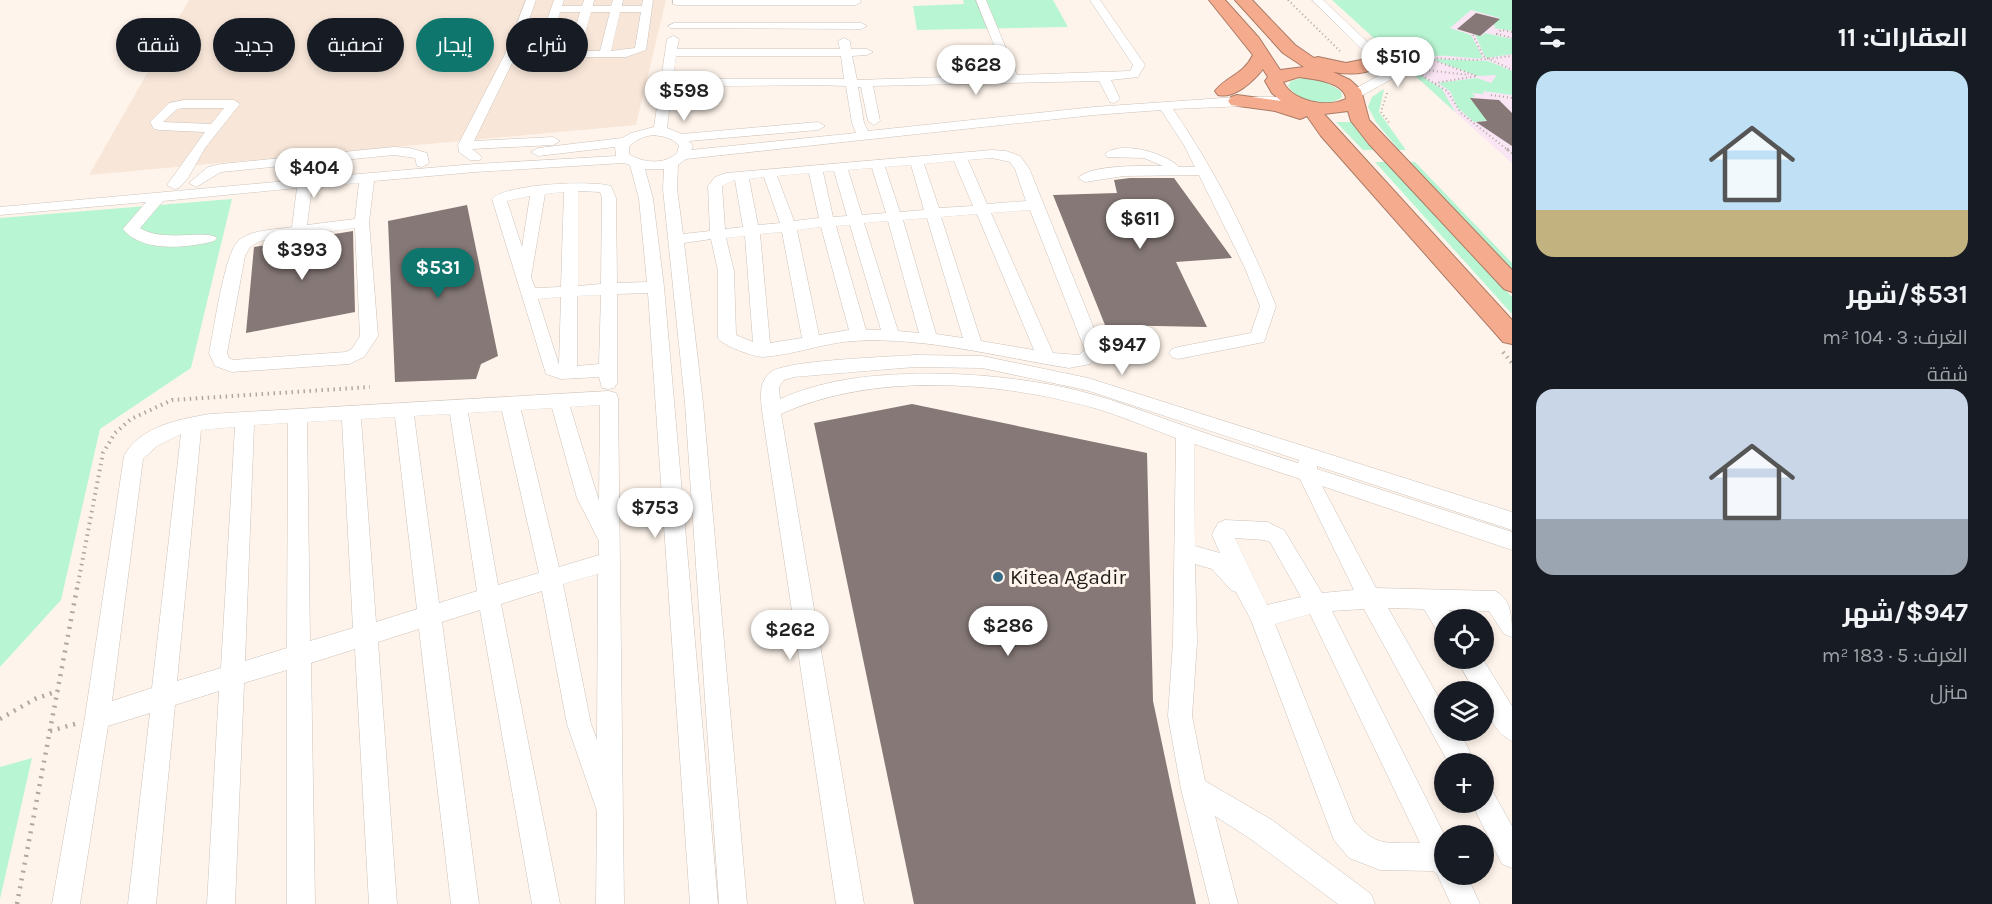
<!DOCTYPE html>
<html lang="ar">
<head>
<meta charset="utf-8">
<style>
  :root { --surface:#171b24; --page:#20242c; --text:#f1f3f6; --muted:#9ea1a6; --accent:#0f766e }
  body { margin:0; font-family:Karla,Cairo,sans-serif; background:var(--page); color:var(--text); direction:rtl; height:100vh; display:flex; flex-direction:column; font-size:22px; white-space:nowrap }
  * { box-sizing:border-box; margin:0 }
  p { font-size:20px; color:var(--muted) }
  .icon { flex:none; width:33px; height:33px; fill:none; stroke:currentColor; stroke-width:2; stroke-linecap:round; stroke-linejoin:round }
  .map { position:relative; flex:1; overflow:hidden; direction:ltr }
  .side { display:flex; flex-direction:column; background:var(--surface); width:480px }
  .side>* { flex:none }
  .banner { position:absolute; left:18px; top:18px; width:570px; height:54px; direction:rtl; display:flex; gap:12px }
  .fabs { position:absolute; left:1434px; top:609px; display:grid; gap:12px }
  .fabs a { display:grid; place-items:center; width:60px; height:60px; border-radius:50%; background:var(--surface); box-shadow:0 3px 9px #0003; font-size:30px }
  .price { position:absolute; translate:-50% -51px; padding:0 14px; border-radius:21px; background:#fff; color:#222; font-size:20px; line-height:39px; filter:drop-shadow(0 2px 3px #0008) }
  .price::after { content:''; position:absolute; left:50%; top:36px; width:18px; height:14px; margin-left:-9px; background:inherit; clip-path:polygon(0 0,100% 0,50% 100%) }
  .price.selected { background:var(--accent); color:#fff }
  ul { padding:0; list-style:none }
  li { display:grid; align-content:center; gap:12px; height:318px; padding:0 24px }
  li span { display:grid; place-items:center; height:186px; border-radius:18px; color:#555 }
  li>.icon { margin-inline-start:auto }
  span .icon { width:108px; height:108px; fill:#fffc; stroke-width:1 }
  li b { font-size:26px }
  h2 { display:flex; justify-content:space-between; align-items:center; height:72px; padding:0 24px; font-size:26px }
  .chip { padding:0 21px; border-radius:27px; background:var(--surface); box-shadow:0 3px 9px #0003; font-size:21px; line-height:54px }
  .chip.selected { background:var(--accent); color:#fff }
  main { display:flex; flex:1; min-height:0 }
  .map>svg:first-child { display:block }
</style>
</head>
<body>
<main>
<section class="side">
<h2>العقارات: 11<svg class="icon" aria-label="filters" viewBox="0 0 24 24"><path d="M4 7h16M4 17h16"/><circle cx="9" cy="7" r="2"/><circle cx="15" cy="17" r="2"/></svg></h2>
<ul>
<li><span style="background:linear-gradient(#bfe0f5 75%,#c2b280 0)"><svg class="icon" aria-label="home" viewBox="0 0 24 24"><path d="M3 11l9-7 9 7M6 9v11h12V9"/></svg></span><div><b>$531/شهر</b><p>الغرف: 3 · 104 m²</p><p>شقة</p></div></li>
<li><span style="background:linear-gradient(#c9d6e8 70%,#9aa5b1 0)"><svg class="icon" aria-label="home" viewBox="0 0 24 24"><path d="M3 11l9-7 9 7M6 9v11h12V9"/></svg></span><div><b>$947/شهر</b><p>الغرف: 5 · 183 m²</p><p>منزل</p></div></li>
</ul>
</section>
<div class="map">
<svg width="1512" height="904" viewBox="0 0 1512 904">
  <rect width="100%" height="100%" fill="#fef4eb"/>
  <path fill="#f8e7d9" d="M189 0H666L636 125 89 175Z"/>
  <path fill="#f9e5f4" d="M1512 0V163L1405 67 1464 3Z"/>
  <path fill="#b8f6d3" d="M963 0H1053L1068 27 917 30 913 6 964 4Z
    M1332 0H1512V31L1494 28 1496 26 1493 25 1500 18 1471 10 1450 28 1471 35 1483 58C1463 60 1421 47 1412 68L1415 72 1442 89 1455 112Z
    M1485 33 1512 39V54L1487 58 1484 55 1475 34 1482 36Z
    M1432 59 1488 61 1512 71V95L1483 91 1484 94 1472 93 1475 96 1470 99 1491 120 1474 122 1458 108 1450 91 1438 83 1477 78 1491 83 1497 75 1478 76Z
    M1302 78 1324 81 1341 91 1342 97C1328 109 1297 101 1288 86L1291 81Z
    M1384 89 1379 112 1406 150H1399L1376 122 1368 107 1372 97Z
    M1336 122H1352L1375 150H1363Z
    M1375 162H1387L1512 297V314Z
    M1410 162H1415L1512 263V269Z
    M232 199 191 368 100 429 61 600 0 667V218Z
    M32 758 0 899V767Z"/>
  <path fill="#857876" d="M1476 13 1500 19 1480 36 1457 29Z
    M1470 98 1499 100 1512 113V146L1476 122 1487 121Z
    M1130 178H1174L1232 258 1176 262 1207 327 1105 325 1053 195 1117 193 1114 180Z
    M467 205 498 356 481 364 476 379 395 382 388 221Z
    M353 231 355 312 246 333 254 247Z
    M912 404 1147 453 1153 701 1196 904H914L814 423Z"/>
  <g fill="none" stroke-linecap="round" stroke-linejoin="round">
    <defs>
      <path id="minor" d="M526 0H536L518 51H536L554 0H564L562 6H582L584 0H594L593 6H611L613 0H623L622 6H642L643 0H653L646 50 626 57H515L474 141 553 137 560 141 553 145 472 149 482 157 480 160H470L459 152 458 145 505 54ZM560 12H580L569 51H548ZM591 12H610L600 51H580ZM620 12H641L635 48 611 51Z
        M673 0H860L861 2 856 5H677L673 4Z
        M976 0H986L1017 75 1130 71 1133 65 1090 0H1100L1145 65 1138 77 1111 80 1120 99 1114 103 1110 102 1099 81 873 86 880 121 874 125 868 121 861 87H858L864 123 868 131 1094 107 1237 97H1297L1299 100 1297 103 1293 104 1173 109C1215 170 1249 238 1276 306L1264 342 1178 359 1172 357 1169 353 1172 349 1178 347 1251 333 1260 306 1245 268 1199 175 1124 176 1085 182 1078 178C1092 164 1143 166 1163 166L1144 158 1107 157 1105 154C1120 140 1166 153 1179 167H1195L1184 145 1161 110 1094 115 686 159 678 165 677 189 683 234 710 231 708 186 715 177 726 173 992 150 1006 151 1020 156 1029 168 1103 351 1090 364 1069 368C998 357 915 334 843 342 816 346 790 355 763 357 754 357 723 346 718 338V271L711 239 684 243 703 403 747 904H719L685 403 663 189 664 169H645L653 199 664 287 718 904H690L648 293 617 294V383L614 388 608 389 602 388 599 377 561 379 546 374 492 199C505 184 591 180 611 186L616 198 617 283 647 282 639 199 630 165 624 163 475 172 374 181 369 222 378 336 364 357 349 364 232 372 215 366 209 353C214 330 224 255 238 241 251 229 276 230 292 227L297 188 163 201 140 228C162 243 208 229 217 238L214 241C188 248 142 253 123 229L146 202 0 215V207L298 180 301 171H311L312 178 475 164 616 156 615 147 538 156 531 152 538 148 622 138 631 133 654 127 667 39 673 36 679 39 677 49H840L838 41 844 38 850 41 851 49H867L873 52 867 55 852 56 857 80 1006 75ZM676 56H841L844 79H673ZM818 85 846 86 852 123 856 133 691 150 693 146 689 141 818 130 825 126 818 122 682 134 667 128 672 87ZM654 135C665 137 672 137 679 146L677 153C665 165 642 163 629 154V147C636 139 644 136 654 135ZM992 158 1010 162 1015 169 1026 201 987 204 968 160ZM954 161 973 206 939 208 924 164ZM911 165 924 210 900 212 885 167ZM872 168 886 213 862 215 848 170ZM834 171 847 216 833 217 823 172ZM809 173 819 218 794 221 777 176ZM764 177 780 223 758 225 749 179ZM735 180 743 227 725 229 722 186ZM359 183 355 219 307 225 312 187ZM578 191 600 192 602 198 601 284 578 286ZM564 192 561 287 535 288 531 277 545 194ZM530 196 522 247 507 201ZM1030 210 1085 350 1079 355 1053 353 991 213ZM977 214 1034 350 981 341 941 217ZM927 218 963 338 936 334 903 220ZM888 221 919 333 898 331 864 223ZM850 225 881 330H866L836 226ZM821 227 849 330 819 335 797 230ZM355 228 360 336 352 349 346 352 233 360 229 358 227 353 245 256 250 247 260 241ZM782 232 802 338 770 343 760 234ZM745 236 753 342 736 335 734 271 726 238ZM601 295 599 364 577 366V296ZM561 297 559 365 538 299Z
        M1312 0H1323L1393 66 1395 69 1392 79 1359 97H1351L1349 94 1351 91 1382 74 1383 70Z
        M674 23H861L867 26 861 29 670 28 668 26Z
        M184 100H234L240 104 205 148 188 178 179 188 174 189 167 185 205 132 159 130 154 129 150 122 169 103ZM184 108H224L211 124 163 122 177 109Z
        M394 147 410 148 427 153 429 163 422 167 417 166 415 158 394 155 221 172 196 187 189 183 208 167 221 164Z
        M915 355 982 356 1088 378 1512 512V530L1317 466V469L1512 532V550L1322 486 1376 588 1495 591C1512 599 1512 619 1512 637L1504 634 1489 611 1449 610 1454 620H1444V632L1436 629 1424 609 1388 608 1444 707V730H1459L1476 764H1449L1364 609 1332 611 1445 836 1444 874H1466L1480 904H1451L1437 874 1433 871 1380 870 1349 858 1334 840 1251 620 1236 592 1231 590 1212 569 1195 564 1197 642 1192 716 1205 781 1272 820 1371 894 1375 904H1338L1252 840 1215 816 1238 904H1210L1181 789 1168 716 1173 642 1176 438C1149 428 1122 416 1094 408 998 381 873 372 781 414L864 904H836L762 411C761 397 758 382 771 372 786 360 890 357 915 355ZM915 367 982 368 1086 390 1299 460 1298 463C1260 451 1222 439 1185 426 1145 412 1105 396 1063 387 1013 377 960 372 909 374 865 375 820 381 780 399L779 387 784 380 794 377ZM1194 444 1300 479 1354 590 1322 593 1284 530 1267 522 1225 520 1218 523 1212 535 1220 553 1195 546ZM1235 538 1264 540 1270 542 1301 597 1267 605ZM1310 614 1420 843C1386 842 1377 848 1354 821L1275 624Z
        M609 391 616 393 618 398 624 904H596L597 811 567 724 542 591 501 604 560 904H532L480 610 442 622 479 904H451L419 629 378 642 397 904H369L355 649 311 663 315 904H287V670L244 683 235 904H207L219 691 175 705 156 904H128L150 713 108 726 80 904H52L85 717 124 456C140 426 180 419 210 414ZM600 405 599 501 570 407ZM552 408 577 498 599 541V555L559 567 521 410ZM502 411 539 573 498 585 468 413ZM450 414 477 591 439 603 414 416ZM395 417 417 609 376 622 361 419ZM342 420 353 628 310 641 307 422ZM288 423 287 648 245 661 254 425ZM235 427 221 668 177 681 201 430ZM181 434 152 688 112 701 143 459 157 446ZM598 574 597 740 591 724 563 584Z
        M1456 658H1482L1512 706V741C1495 734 1484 709 1484 692H1475Z
        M1484 788 1493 792 1512 826V868L1502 864 1471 802H1484Z"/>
      <path id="highway" d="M1209 0H1225L1259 38 1280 70 1304 67 1283 53 1235 0H1252L1295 45 1314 58 1318 57 1346 63 1366 59 1370 50H1382L1384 54C1379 76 1352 75 1333 72L1350 80 1361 90 1369 120 1512 270V292L1504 289 1369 144 1351 121 1348 111 1324 114 1512 320V344L1503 342 1321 136 1307 116 1300 119 1275 111 1231 105 1228 101 1231 97 1237 95 1281 101 1272 93 1265 81 1268 77 1263 69C1253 82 1234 99 1218 95L1215 91C1227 76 1243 75 1253 55ZM1299 77C1313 79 1345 82 1346 99 1328 108 1293 102 1283 82Z"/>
    </defs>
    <use href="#minor" stroke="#ccc2ba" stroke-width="1"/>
    <use href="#highway" stroke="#ab7a65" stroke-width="2"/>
    <path stroke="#afa7a0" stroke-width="2" stroke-dasharray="1 3" stroke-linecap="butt" d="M1288 0 1341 52
      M1512 32 1501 30 1497 34 1512 38
      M1473 35 1483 56 1512 70
      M1430 59 1477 76 1435 83
      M1417 69 1469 75
      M1387 93 1381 112 1390 124
      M1491 95 1512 98
      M1509 151 1461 113 1447 91 1424 77 1416 66 1419 61 1426 58 1477 60 1512 56"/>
    <path stroke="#afa7a0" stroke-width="3" stroke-dasharray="1.5 4" stroke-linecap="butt" d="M1507 149 1512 153"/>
    <path stroke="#afa7a0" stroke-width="4" stroke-dasharray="1.5 4.5" stroke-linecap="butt" d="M1503 352 1512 363
      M77 589 103 453 115 433 131 419 172 400 370 387"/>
    <path stroke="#afa7a0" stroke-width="4.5" stroke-dasharray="2 6" stroke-linecap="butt" d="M0 719 35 699 58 691
      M50 731 75 724
      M17 904 77 588"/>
    <use href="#minor" fill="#fff" fill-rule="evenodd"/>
    <use href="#highway" fill="#f5ac8e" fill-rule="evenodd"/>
  </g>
  <circle fill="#366e88" stroke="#fef4eb" stroke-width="2" cx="998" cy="577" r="6"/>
  <g text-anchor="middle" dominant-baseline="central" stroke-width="6" stroke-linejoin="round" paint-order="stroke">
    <g font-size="21" fill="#211d1a" stroke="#fef4eb" text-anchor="start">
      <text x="1010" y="577">Kitea Agadir</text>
    </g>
  </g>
</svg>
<div class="fabs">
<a><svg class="icon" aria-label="locate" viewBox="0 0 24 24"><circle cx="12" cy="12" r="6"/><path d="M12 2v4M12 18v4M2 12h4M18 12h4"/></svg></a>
<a><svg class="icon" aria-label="layers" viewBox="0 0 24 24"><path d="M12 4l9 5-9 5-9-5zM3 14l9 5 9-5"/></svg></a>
<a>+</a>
<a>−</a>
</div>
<b class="price" style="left:1398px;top:88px">$510</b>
<b class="price" style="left:976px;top:96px">$628</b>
<b class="price" style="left:684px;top:122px">$598</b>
<b class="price" style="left:314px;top:199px">$404</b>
<b class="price" style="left:1140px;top:250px">$611</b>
<b class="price" style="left:302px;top:281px">$393</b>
<b class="price selected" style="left:438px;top:299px">$531</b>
<b class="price" style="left:1122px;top:376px">$947</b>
<b class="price" style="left:655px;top:539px">$753</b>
<b class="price" style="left:1008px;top:657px">$286</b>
<b class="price" style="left:790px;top:661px">$262</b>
<div class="banner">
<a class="chip">شراء</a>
<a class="chip selected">إيجار</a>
<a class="chip">تصفية</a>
<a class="chip">جديد</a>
<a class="chip">شقة</a>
</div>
</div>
</main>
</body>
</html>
